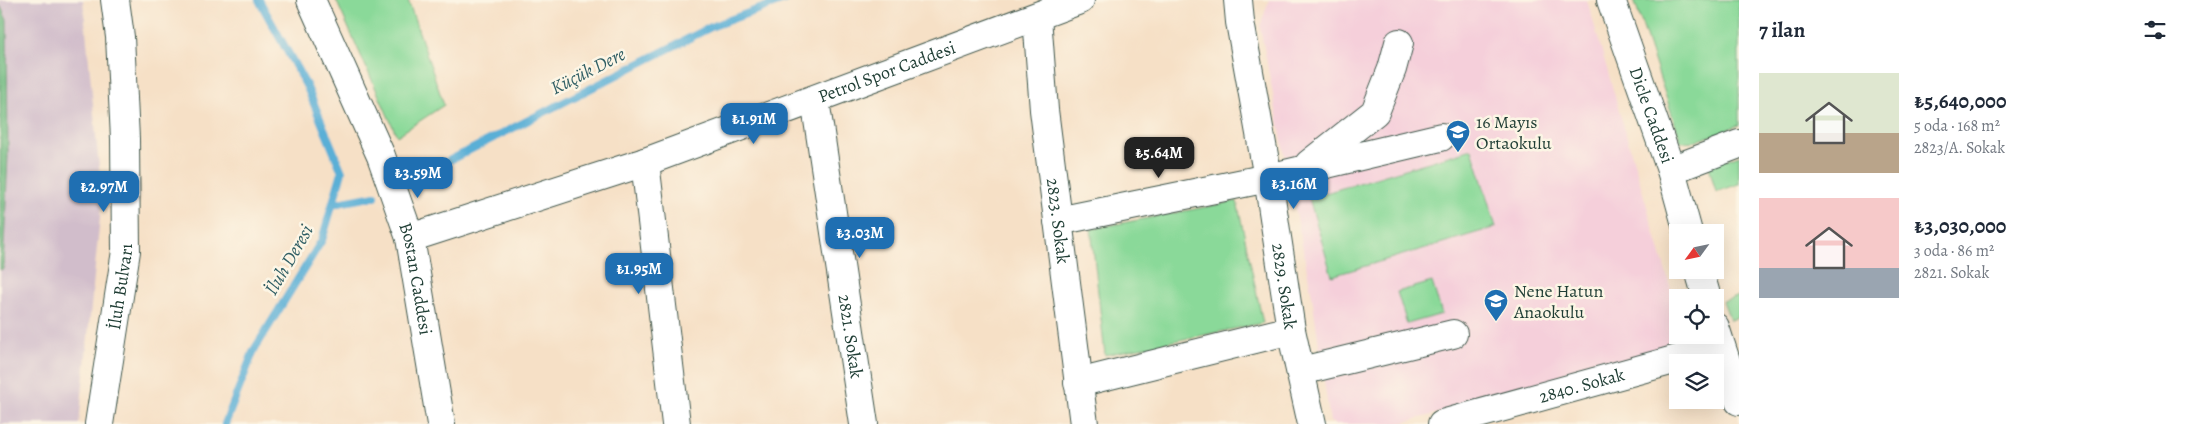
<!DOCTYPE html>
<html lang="tr">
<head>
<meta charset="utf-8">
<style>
  :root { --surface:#fff; --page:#f2f2f3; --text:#1f2937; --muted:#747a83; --accent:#1f6fb2 }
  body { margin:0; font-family:Alegreya,serif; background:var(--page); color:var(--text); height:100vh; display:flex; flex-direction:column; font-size:19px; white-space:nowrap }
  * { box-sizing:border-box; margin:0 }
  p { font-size:16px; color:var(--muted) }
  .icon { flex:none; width:28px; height:28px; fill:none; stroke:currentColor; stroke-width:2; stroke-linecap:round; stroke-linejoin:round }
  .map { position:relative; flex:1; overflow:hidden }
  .details { display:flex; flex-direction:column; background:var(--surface); width:450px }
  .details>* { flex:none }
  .needle { width:32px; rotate:237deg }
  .fabs { position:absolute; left:1669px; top:224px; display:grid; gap:10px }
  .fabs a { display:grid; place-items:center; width:55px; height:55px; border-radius:0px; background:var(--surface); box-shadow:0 5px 20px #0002; font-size:25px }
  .price { position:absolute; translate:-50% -42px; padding:0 11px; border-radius:10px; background:var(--accent); color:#fff; font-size:16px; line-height:32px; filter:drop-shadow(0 1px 2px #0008) }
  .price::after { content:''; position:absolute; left:50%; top:30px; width:15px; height:11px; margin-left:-8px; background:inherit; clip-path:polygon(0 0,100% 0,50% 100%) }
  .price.active { background:#222; color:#fff }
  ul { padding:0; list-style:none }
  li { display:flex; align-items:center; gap:15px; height:125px; padding:0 20px }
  li span { display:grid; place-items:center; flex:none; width:140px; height:100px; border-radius:0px; color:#555 }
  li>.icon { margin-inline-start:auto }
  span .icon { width:60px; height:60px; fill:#fffc; stroke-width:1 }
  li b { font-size:21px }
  h2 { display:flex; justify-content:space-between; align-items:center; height:60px; padding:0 20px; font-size:21px }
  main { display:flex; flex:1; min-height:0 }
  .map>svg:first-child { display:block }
</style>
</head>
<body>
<main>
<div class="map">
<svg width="1739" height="424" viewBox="0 0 1739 424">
  <rect width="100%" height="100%" fill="#fcf5e5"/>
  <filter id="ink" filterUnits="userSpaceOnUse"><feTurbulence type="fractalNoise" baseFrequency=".02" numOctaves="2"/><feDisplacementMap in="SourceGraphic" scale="10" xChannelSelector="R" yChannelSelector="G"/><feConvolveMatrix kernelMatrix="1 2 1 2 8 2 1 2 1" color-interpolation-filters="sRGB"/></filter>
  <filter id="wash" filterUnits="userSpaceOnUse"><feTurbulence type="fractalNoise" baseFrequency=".0096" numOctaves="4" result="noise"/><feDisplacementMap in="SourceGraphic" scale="20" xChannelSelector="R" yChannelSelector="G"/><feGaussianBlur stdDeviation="1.12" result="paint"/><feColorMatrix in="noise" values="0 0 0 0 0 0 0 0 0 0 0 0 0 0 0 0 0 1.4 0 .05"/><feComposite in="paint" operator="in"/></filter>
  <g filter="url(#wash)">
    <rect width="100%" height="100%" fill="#f6e0c6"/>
    <path fill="#f5cfda" d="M1269 0H1587L1677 310 1678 335H1685L1688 346 1398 424H1336L1330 422 1312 296 1260 27Z"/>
    <path fill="#d1bdcb" d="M0 0H83L102 198 79 424H0Z"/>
    <path fill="#8ad999" stroke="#548b66" d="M336 0H408L444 105 397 136Z
      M1634 0H1739V125L1697 141 1681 142Z
      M1472 149 1496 227 1332 276 1309 198Z
      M1739 155V184L1716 192 1709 166Z
      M1237 201 1263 323 1105 355 1091 229Z
      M1432 282 1442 314 1407 324 1397 292Z
      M1739 296V317L1730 320 1723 301Z"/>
    <path fill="#6fb981" stroke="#477b5a" d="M0 5 7 20 8 156 3 269 0 270Z"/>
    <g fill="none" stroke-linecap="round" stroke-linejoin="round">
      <path stroke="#5aafd6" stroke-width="8" d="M411 180 713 26 784 0
        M333 204 375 196
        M225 424 254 350 322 240 342 172 307 87 259 0"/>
    </g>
  </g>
  <g filter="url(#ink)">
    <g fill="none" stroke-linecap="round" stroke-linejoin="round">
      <defs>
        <g id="minor">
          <path id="s1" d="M311 0 381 156 410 238 441 424"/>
          <path id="s2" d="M1238 0 1240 22 1268 178 1291 330 1312 424"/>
          <path id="s3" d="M1611 0 1671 170 1688 232"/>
          <path id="s4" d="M1037 17 1044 110 1084 424"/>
          <path id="s5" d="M815 100 864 424"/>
          <path d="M645 162 676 424"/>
          <path d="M1309 164 1375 112 1392 69 1399 43"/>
          <path d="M1671 170 1739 144"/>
          <path d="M1058 221 1268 178 1441 137"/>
          <path id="s6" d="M410 238 645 162 1080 0"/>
          <path d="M1699 270 1707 298"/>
          <path d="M1715 327 1739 401"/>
          <path d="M1301 371 1453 334"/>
          <path d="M1078 383 1291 330"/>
          <path id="s7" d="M99 424 126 251 125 139 120 37 115 0"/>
          <path id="s8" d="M1442 424 1721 347"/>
        </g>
      </defs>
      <use href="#minor" stroke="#3f554a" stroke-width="30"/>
      <use href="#minor" stroke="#fff" stroke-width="28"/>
    </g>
  </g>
  <defs>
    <symbol id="school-pin" viewBox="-11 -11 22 30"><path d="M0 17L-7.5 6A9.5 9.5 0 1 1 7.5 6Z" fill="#1f6fb2" stroke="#fcf5e5"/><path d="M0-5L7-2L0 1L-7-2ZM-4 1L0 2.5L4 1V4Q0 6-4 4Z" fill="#fff"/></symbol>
  </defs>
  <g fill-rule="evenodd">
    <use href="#school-pin" x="1444" y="118" width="28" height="38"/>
    <use href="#school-pin" x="1482" y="287" width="28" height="38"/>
  </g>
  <g text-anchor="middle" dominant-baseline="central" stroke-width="5" stroke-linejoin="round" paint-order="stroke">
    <g font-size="18" fill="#1f3d34" stroke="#fcf5e5">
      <text stroke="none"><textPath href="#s6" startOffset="505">Petrol Spor Caddesi</textPath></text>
      <text stroke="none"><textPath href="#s3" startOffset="122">Dicle Caddesi</textPath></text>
      <text stroke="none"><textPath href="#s4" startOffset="205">2823. Sokak</textPath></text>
      <text stroke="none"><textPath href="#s1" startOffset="299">Bostan Caddesi</textPath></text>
      <text stroke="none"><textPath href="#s2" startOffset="290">2829. Sokak</textPath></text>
      <text stroke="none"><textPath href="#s7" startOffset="139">İluh Bulvarı</textPath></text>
      <text stroke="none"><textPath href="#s5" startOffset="239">2821. Sokak</textPath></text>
      <text stroke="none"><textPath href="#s8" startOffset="145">2840. Sokak</textPath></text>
    </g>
    <g font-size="18" fill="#1f3d34" stroke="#fcf5e5" text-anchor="start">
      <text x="1476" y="122">16 Mayıs<tspan x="1476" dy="21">Ortaokulu</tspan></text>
      <text x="1514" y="291">Nene Hatun<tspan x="1514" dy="21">Anaokulu</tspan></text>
    </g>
    <g font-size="19" font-style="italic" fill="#315f65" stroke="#fcf5e5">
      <text transform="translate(588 71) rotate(-27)">Küçük Dere</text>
      <text transform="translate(289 260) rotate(-60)">İluh Deresi</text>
    </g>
  </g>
</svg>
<div class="fabs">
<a><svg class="needle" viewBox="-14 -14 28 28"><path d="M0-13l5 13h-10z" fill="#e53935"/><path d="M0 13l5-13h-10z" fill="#747a83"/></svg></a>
<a><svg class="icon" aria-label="locate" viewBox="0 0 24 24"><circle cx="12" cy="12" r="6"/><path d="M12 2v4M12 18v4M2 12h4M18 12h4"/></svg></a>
<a><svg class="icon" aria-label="layers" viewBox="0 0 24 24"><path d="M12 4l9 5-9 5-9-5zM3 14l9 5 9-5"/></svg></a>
</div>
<b class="price" style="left:754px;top:145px">₺1.91M</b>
<b class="price active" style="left:1159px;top:179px">₺5.64M</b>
<b class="price" style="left:418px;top:199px">₺3.59M</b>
<b class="price" style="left:1294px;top:210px">₺3.16M</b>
<b class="price" style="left:104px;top:213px">₺2.97M</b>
<b class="price" style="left:860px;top:259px">₺3.03M</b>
<b class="price" style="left:639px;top:295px">₺1.95M</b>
</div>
<section class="details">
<h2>7 ilan<svg class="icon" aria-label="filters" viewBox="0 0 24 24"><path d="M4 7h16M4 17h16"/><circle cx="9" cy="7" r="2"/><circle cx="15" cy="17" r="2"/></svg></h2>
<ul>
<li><span style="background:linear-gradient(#dfe7d0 60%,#b9a48a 0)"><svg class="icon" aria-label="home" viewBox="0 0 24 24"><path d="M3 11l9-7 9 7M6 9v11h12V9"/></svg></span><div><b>₺5,640,000</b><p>5 oda · 168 m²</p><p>2823/A. Sokak</p></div></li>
<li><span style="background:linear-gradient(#f6c9c9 70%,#9aa5b1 0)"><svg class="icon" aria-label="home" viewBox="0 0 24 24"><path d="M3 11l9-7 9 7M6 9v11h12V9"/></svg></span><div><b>₺3,030,000</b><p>3 oda · 86 m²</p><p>2821. Sokak</p></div></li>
</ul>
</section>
</main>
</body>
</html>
